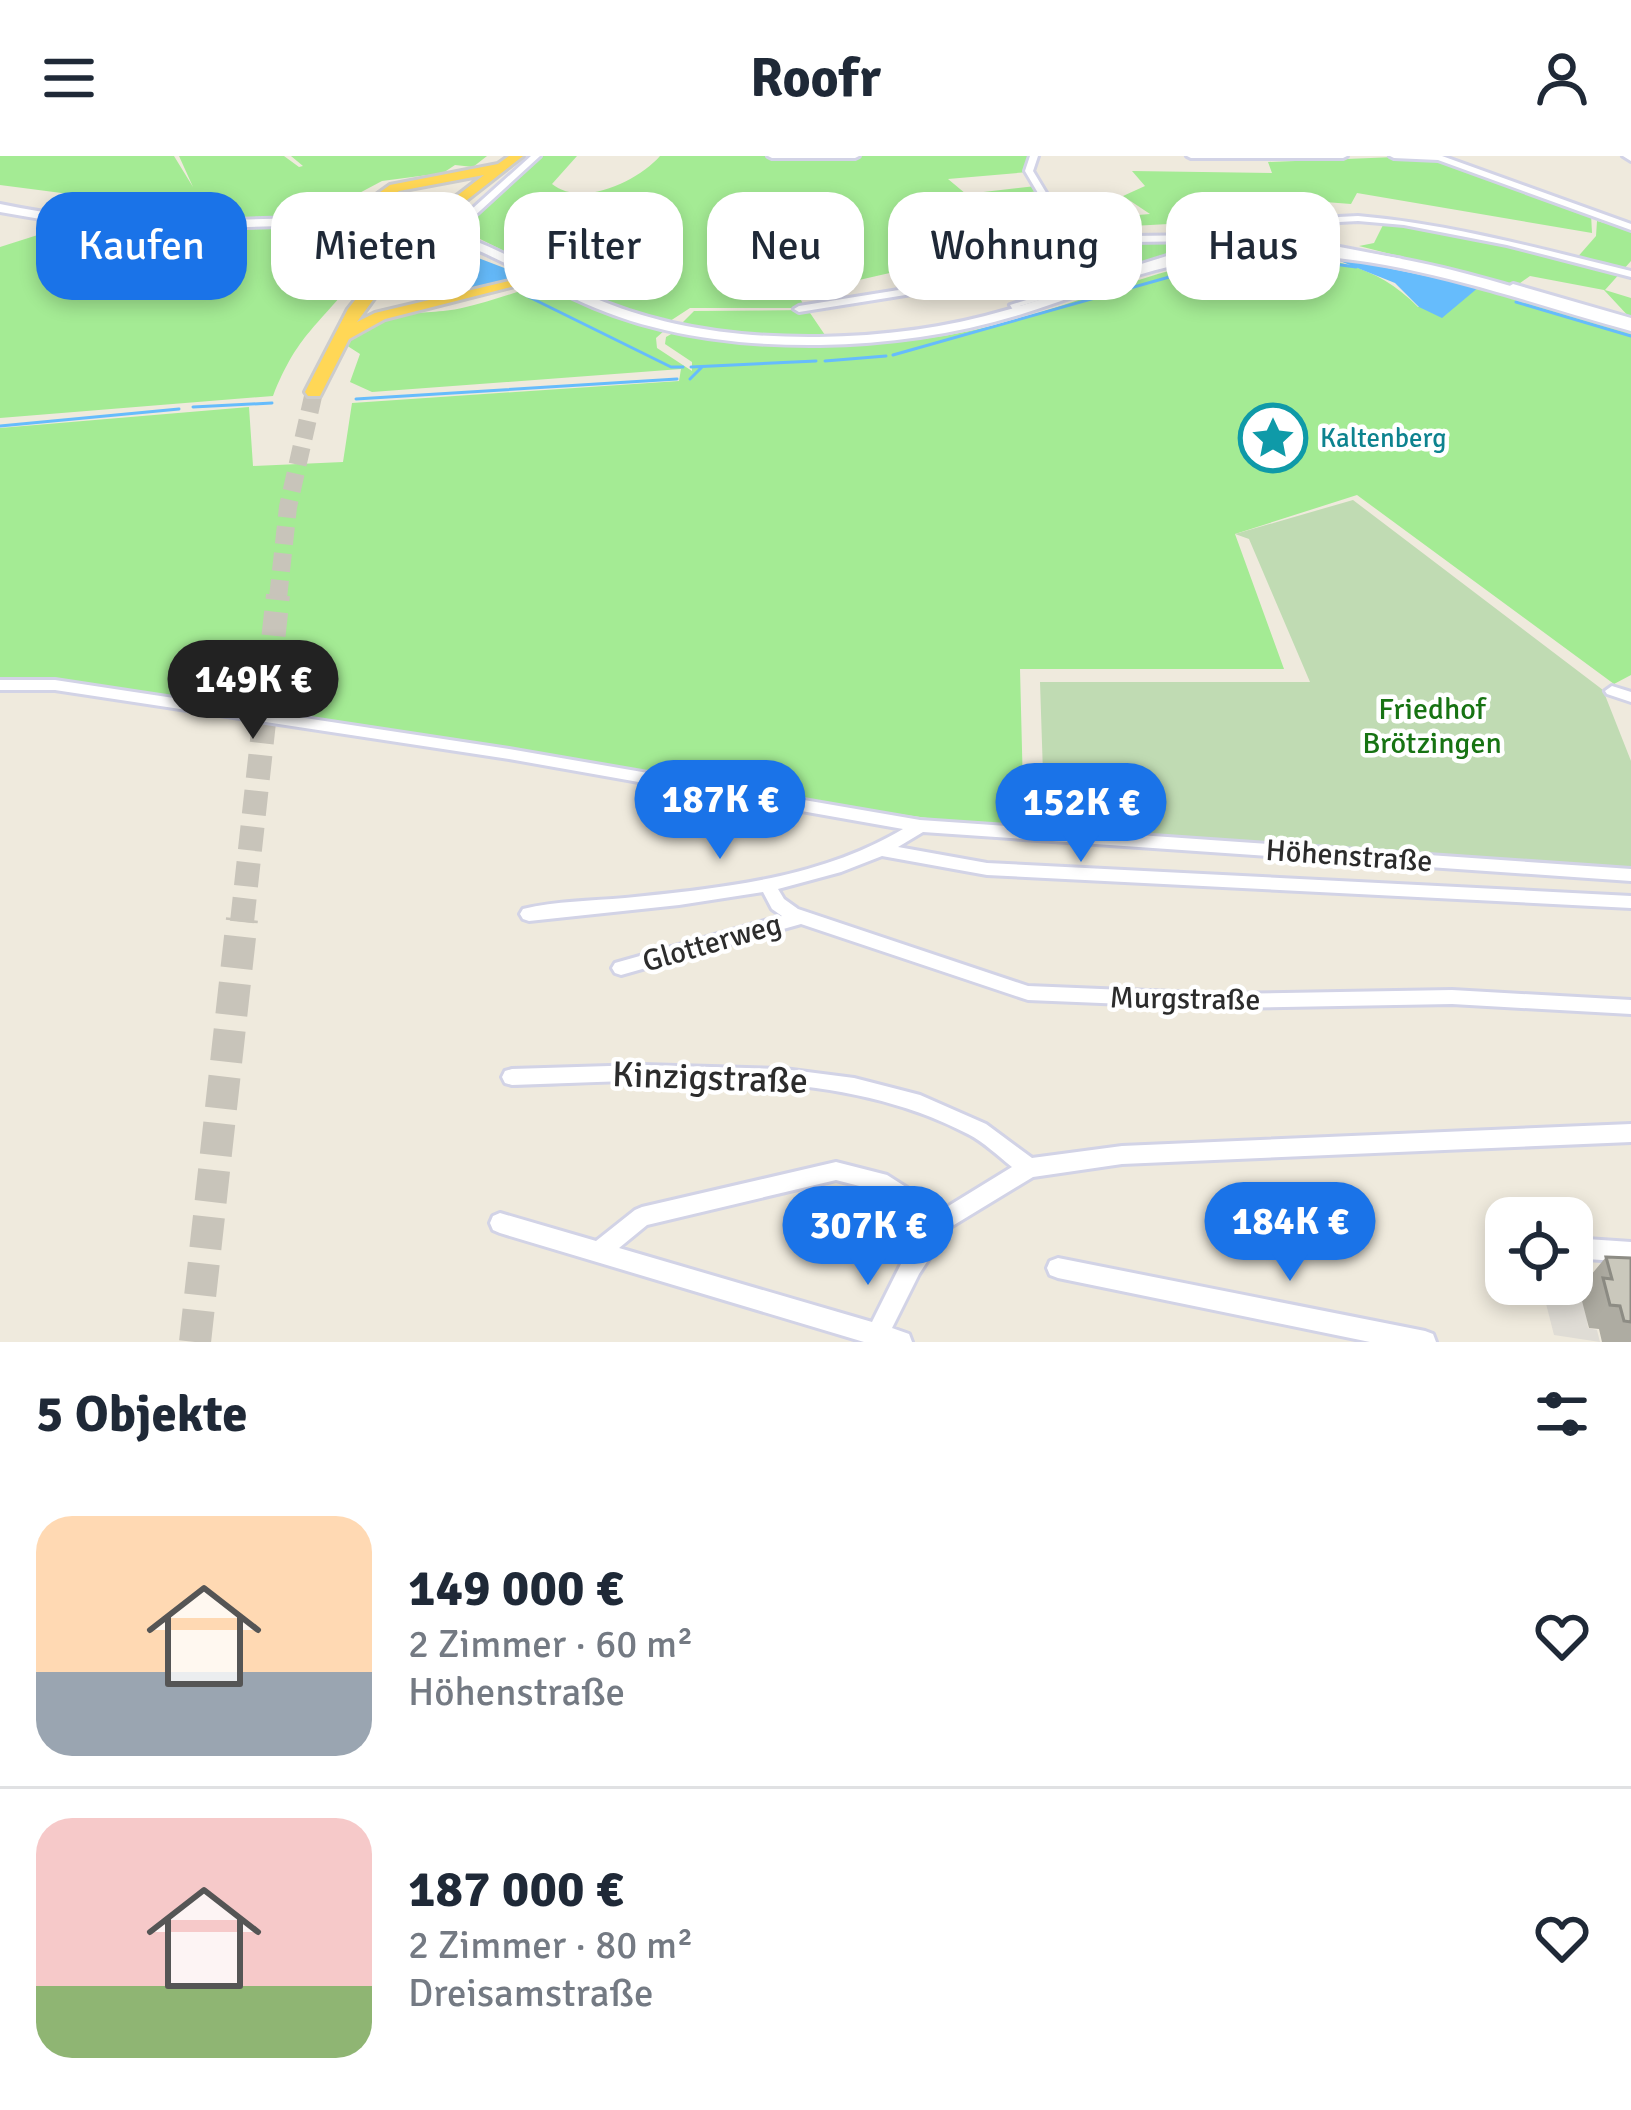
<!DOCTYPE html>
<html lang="de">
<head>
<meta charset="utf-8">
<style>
  :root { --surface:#fff; --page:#f2f2f3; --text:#1f2937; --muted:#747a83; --line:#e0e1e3; --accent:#1a73e8 }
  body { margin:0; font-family:Signika,sans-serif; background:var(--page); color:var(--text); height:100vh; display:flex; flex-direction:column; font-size:45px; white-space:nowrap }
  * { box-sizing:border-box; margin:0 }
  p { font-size:39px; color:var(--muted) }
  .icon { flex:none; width:66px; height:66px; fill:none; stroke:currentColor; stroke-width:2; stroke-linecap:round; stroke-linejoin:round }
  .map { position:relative; height:1186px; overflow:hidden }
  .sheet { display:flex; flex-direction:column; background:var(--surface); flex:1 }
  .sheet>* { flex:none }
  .banner { position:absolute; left:36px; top:36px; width:1560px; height:108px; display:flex; gap:24px }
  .buttons { position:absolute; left:1485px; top:1041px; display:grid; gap:24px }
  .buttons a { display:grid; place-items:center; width:108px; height:108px; border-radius:24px; background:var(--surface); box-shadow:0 6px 18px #0003; font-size:60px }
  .price { position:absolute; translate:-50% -102px; padding:0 27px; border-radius:42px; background:var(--accent); color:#fff; font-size:39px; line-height:78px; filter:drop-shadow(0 3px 6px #0008) }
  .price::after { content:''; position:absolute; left:50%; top:72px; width:36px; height:27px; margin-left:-18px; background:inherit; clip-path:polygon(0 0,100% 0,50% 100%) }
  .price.on { background:#222; color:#fff }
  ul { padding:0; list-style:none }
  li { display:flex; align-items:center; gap:36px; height:300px; padding:0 36px }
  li+li { border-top:3px solid var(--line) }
  li span { display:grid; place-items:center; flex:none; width:336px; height:240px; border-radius:36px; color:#555 }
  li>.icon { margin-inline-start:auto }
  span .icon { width:144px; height:144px; fill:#fffc; stroke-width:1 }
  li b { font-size:51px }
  h2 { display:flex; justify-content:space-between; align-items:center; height:144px; padding:0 36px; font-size:51px }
  .pill { padding:0 42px; border-radius:36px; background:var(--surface); box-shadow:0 6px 18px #0003; font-size:42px; line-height:108px }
  .pill.on { background:var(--accent); color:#fff }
  header { display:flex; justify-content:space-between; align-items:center; height:156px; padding:0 36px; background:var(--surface); font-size:54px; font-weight:700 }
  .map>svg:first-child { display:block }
</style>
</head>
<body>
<header><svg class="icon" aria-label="menu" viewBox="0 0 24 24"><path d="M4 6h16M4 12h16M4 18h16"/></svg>Roofr<svg class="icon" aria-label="person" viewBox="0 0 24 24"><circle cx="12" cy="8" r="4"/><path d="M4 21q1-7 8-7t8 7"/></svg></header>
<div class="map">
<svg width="1631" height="1186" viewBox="0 0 1631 1186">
  <rect width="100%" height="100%" fill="#efeadd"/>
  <path fill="#a4eb94" d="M0 0H174L193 31 179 0H284L299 11 303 10 291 0H487L473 11 455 9 443 17 382 25 350 42 341 39 347 49C325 69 242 65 212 61L203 46 197 47 204 58 179 70 90 65 77 39 0 29Z
    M543 0H577L552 28C582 52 638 25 660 0H1030L1028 16 948 23 966 38 1036 30 1040 35 1006 39 1012 45 981 49 1005 68 962 83 967 89 894 116 798 138 805 152H690L667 167 596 141 460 73Z
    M1396 1 1441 5 1591 58 1592 77 1357 37 1351 48 1299 44 1290 68 1259 63 1078 73 1065 65 1150 58 1123 40 1145 30 1132 15 1272 17 1268 6Z
    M1385 65 1575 104 1596 80 1597 65 1631 74V105L1605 134 1631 142V163L1604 134 1530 120 1516 130 1359 90 1374 87Z
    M66 70C174 79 282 64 389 75 373 91 368 105 356 121 318 171 298 177 273 240L0 262V91Z
    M1067 70 1099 89 1004 119 956 125 986 104 982 97Z
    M1165 83 1228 85C1178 91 1119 131 1074 103L1123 86Z
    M1247 98C1312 99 1371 102 1418 151H1452L1479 131 1631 176V519L1614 528 1357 339 1235 378 1284 513H1020L1024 674C762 645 505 586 243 553 161 542 83 523 0 526V272L249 251 253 310 343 306 352 247 679 225 681 213 372 236 350 226 360 198 346 189C370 149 424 161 462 152 490 146 518 135 546 127L624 163 665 174 656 182 657 192 692 215V206L665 188 666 181 673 177C778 196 888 195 992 170 1078 149 1158 110 1247 98Z
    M808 154 827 182 727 178 680 169 694 155Z"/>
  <path fill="#c0dbb3" d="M1353 344 1603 534 1631 605V715L1045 679 1040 526H1310L1249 383 1235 378Z"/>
  <path fill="#dfdcd5" d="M1572 1123 1583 1124 1588 1172 1597 1174 1600 1186 1554 1179 1541 1128H1572Z"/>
  <path fill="#66bcfc" d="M1325 99 1479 131 1442 162 1419 151 1395 127Z
    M473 100 507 113V123L456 140 417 135V121Z"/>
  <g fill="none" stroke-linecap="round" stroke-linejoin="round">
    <path stroke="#66bcfc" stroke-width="3" d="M525 139 671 211H683
      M1516 146 1631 180
      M893 199 1219 107 1304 104 1356 111
      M825 205 886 200
      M691 211 816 205
      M690 223 702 211
      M356 243 677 223
      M193 251 272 247
      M0 270 179 253"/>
    <path stroke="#c8c4ba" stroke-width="18" stroke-dasharray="18 9" stroke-linecap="butt" d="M278 442 288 351 314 236"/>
    <path stroke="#c8c4ba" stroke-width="24" stroke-dasharray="24 12" stroke-linecap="butt" d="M242 766 278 439"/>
    <path stroke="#c8c4ba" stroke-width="32" stroke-dasharray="32 15" stroke-linecap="butt" d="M195 1186 242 763"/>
    <defs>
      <path id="minor" d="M531 0H540L458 75H452V71Z
        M768 0H859L855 2H772Z
        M1030 0H1038L1033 15 1060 60 1107 87 1130 80 1208 79 1212 82 1208 85 1130 86 993 125 799 156 794 153 799 150 992 119 1099 89 1054 64 1025 15Z
        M1187 0H1347L1343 2H1191Z
        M1390 0H1442L1631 68V74L1438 4 1394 2Z
        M1623 0H1631V5Z
        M1358 60C1451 68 1540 93 1631 115V121L1507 89 1404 69 1358 65 1320 67 1292 78 1288 75 1319 62Z
        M1293 82 1402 103 1397 106 1293 88 1216 91 1020 150 1021 157H1015L1010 149 1215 85Z
        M1513 128 1631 162V168L1510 133 1508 131Z
        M0 524H55L509 593 920 664 1631 713V725L923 676 898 691 987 707 1631 740V752L987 719 882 700 841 716 778 733 784 743 798 753 1028 830 1222 838 1452 834 1631 844V858L1452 848 1222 852 1028 844 801 768 621 819 615 817 612 812 615 807 782 760 772 753 763 736 679 749 529 765 523 763 520 758 523 753C556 745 591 745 625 742 721 732 819 723 903 673L509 603 55 534H0Z
        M1612 530 1631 536V546L1607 538 1605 535Z
        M642 909 784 913 854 922 920 939 986 968 1032 1002 1122 990 1631 968V986L1122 1008 1033 1021 949 1072 919 1118 892 1172 909 1178 912 1186H864L500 1077 493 1074 490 1067 493 1060 500 1057 596 1085 635 1054 642 1051 836 1006 887 1019 942 1054 1012 1011C998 1000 984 986 968 978 833 907 659 925 512 929L505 927 502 921 505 915 512 913ZM836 1024 875 1034 928 1068 903 1104 872 1166 619 1092 647 1069Z
        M1572 1082 1631 1086V1106L1572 1102Z
        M1058 1102 1425 1175 1433 1178 1436 1186H1370L1058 1122 1050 1119 1047 1112 1050 1105Z"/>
      <path id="secondary" d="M0 48C54 59 107 66 162 66 249 65 337 56 424 70 485 81 534 116 590 140 662 172 741 182 819 181 883 180 946 172 1007 154 1068 136 1126 111 1189 99 1339 69 1489 123 1631 167V175C1494 137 1361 84 1216 102 1149 110 1088 137 1025 157 959 178 889 188 820 189 735 190 649 179 573 142 524 119 478 87 424 78 337 63 249 73 162 73 107 73 54 66 0 56Z"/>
      <path id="trunk" d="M509 0H523L444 62 432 59 484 19 399 35 349 70 337 67 390 29 498 8Z
        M395 94 407 97 357 166 375 157 543 117 550 121 385 163 349 183 320 240H308L305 236 348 153Z"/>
    </defs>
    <use href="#minor" stroke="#d2d3e6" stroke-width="6"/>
    <use href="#secondary" stroke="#d2d3e6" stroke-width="6"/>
    <use href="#trunk" stroke="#ccc" stroke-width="6"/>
    <use href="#minor" fill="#fff" fill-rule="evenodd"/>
    <use href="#secondary" fill="#fff" fill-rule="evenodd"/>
    <use href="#trunk" fill="#ffd756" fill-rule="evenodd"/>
    <defs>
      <path id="trunk-bridge" d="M400 97 439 59"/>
    </defs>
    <use href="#trunk-bridge" stroke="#ccc" stroke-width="16" stroke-linecap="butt"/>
    <use href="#trunk-bridge" stroke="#ffd756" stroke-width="14"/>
  </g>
  <path fill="#aeaca2" d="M1606 1101 1631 1102V1186H1602L1599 1173 1589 1172 1582 1145 1589 1138 1586 1125Z"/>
  <path fill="#cac8bc" stroke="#8d8c84" stroke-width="3" d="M1606 1101 1631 1102V1166L1624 1165 1620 1150 1610 1149 1603 1122 1612 1123Z"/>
  <defs>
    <symbol id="sight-ring" viewBox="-11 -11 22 22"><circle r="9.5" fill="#fff" stroke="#0f9aa8" stroke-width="1.5"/><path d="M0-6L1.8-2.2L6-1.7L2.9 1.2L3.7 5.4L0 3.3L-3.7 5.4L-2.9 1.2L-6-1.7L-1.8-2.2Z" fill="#0f9aa8"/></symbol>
  </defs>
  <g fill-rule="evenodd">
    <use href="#sight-ring" x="1235" y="244" width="76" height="76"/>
  </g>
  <g text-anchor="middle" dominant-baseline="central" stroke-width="9" stroke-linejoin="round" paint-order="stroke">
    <g font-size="27" fill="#0d838f" stroke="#fff" text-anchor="start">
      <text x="1320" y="282">Kaltenberg</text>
    </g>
    <g font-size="30" fill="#177313" stroke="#fff">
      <text x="1432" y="553">Friedhof<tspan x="1432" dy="34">Brötzingen</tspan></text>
    </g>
    <g font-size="30" fill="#2c2c2c" stroke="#fff">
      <text transform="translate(1349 700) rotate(4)">Höhenstraße</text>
      <text transform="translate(712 787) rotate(-16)">Glotterweg</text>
      <text transform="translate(1185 843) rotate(1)">Murgstraße</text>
    </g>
    <g font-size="36" fill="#2c2c2c" stroke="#fff">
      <text transform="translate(710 922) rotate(2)">Kinzigstraße</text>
    </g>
  </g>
</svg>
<div class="buttons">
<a><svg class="icon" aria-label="locate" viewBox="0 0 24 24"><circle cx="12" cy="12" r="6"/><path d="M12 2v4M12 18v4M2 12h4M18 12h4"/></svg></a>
</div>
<b class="price on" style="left:253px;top:586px">149K €</b>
<b class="price" style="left:720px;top:706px">187K €</b>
<b class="price" style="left:1081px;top:709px">152K €</b>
<b class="price" style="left:1290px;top:1128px">184K €</b>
<b class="price" style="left:868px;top:1132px">307K €</b>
<div class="banner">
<a class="pill on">Kaufen</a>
<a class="pill">Mieten</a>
<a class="pill">Filter</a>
<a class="pill">Neu</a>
<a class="pill">Wohnung</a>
<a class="pill">Haus</a>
</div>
</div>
<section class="sheet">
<h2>5 Objekte<svg class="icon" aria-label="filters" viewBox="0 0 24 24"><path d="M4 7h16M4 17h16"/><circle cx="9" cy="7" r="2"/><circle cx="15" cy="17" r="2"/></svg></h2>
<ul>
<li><span style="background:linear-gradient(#ffd9b3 65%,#9aa5b1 0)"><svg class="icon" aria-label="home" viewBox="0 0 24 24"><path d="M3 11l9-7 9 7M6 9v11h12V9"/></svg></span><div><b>149 000 €</b><p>2 Zimmer · 60 m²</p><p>Höhenstraße</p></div><svg class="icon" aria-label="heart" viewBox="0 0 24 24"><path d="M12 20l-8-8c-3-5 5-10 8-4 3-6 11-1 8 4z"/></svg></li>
<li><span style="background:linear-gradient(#f6c9c9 70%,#8fb573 0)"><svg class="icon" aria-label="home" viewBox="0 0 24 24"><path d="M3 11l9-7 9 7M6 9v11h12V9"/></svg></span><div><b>187 000 €</b><p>2 Zimmer · 80 m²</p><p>Dreisamstraße</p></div><svg class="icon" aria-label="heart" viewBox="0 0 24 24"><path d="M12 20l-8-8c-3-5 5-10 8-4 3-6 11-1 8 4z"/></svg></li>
</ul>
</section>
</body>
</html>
